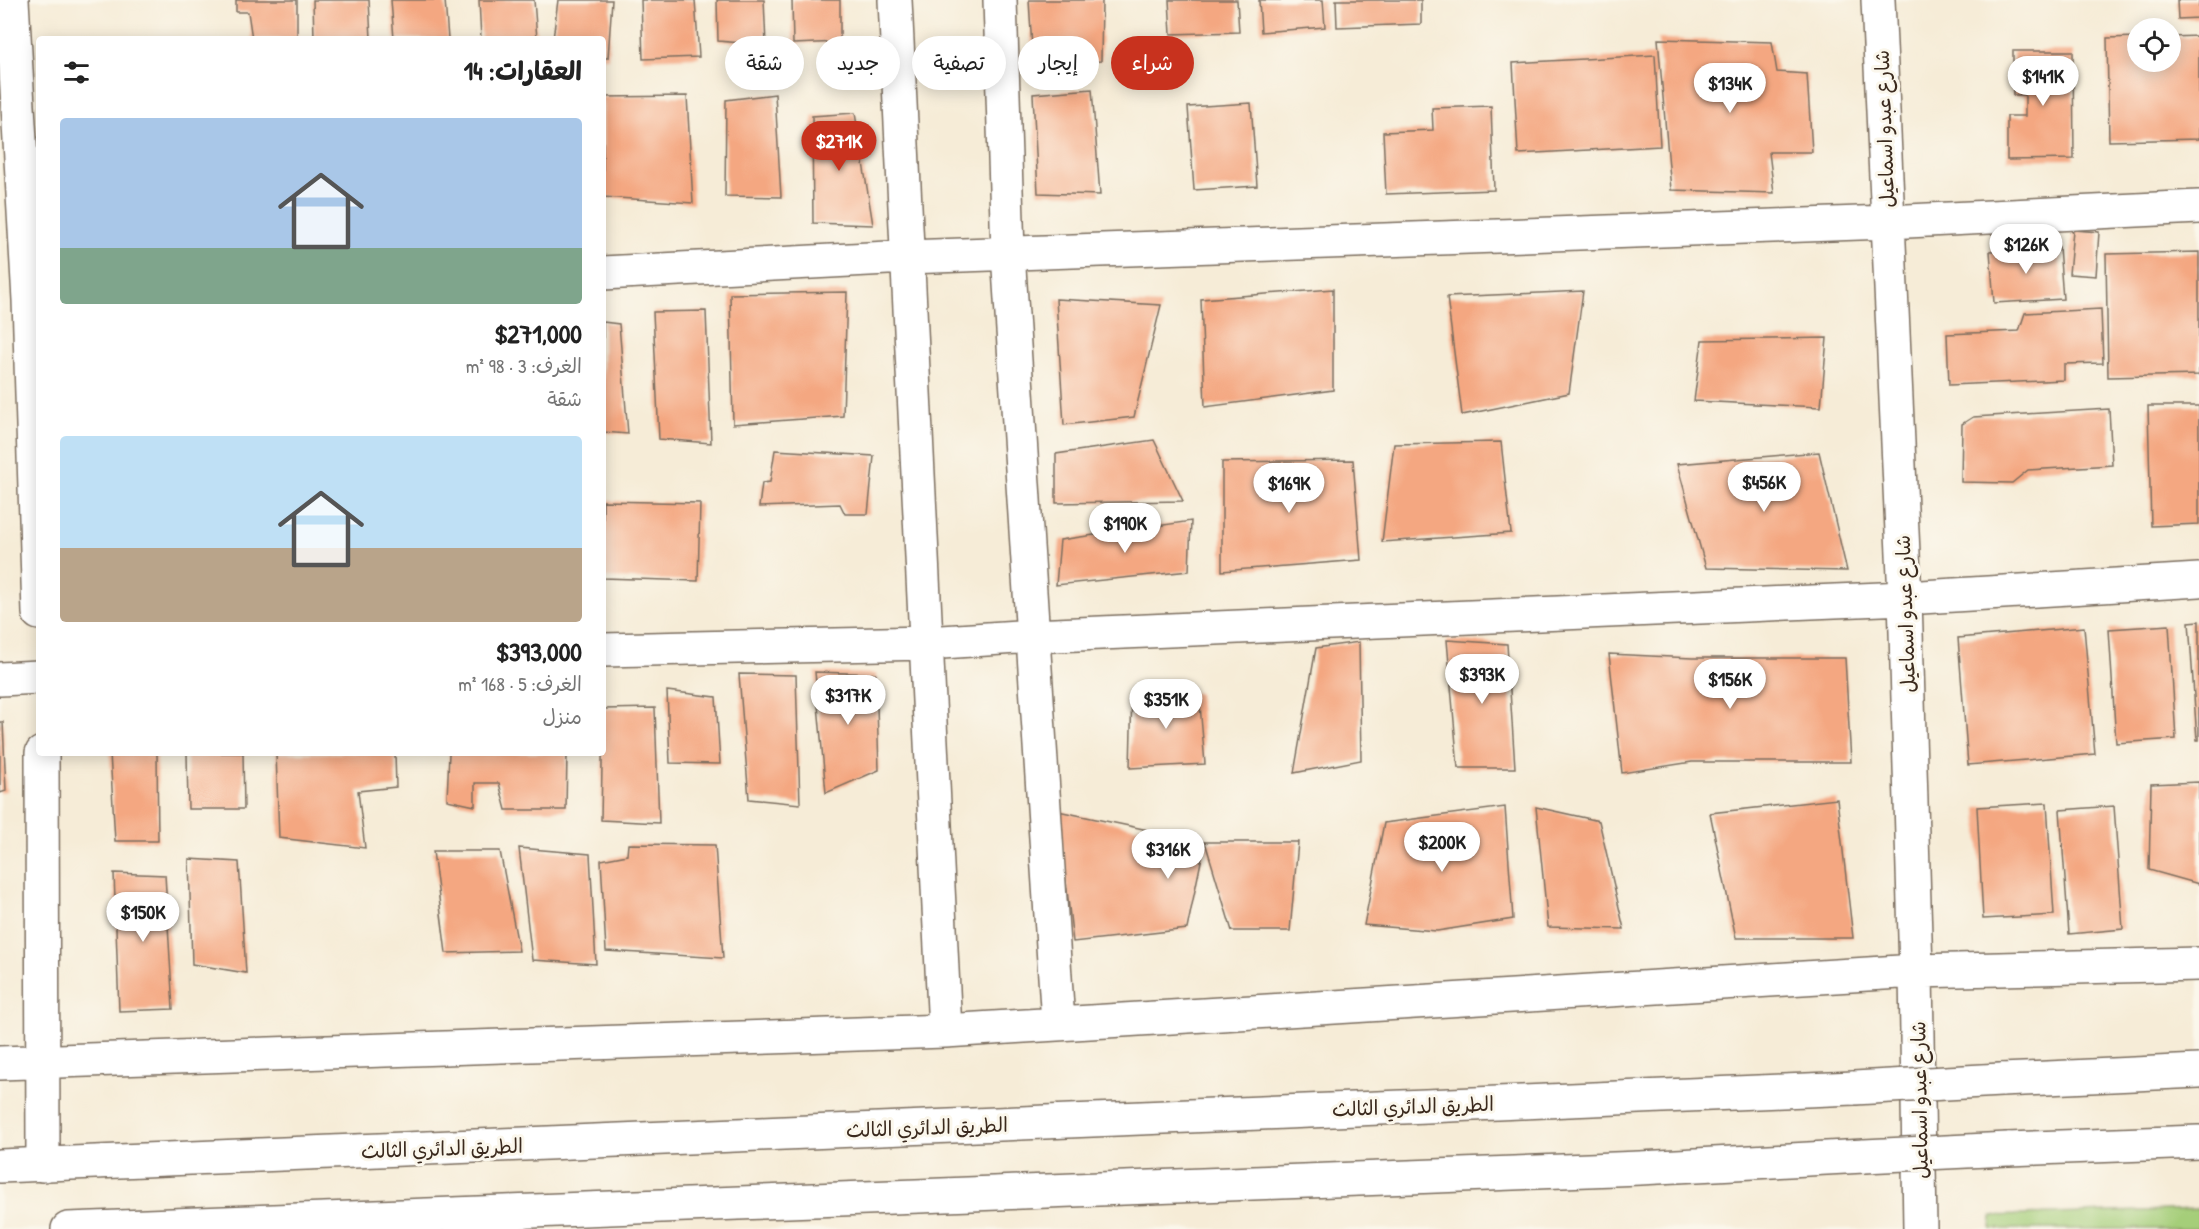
<!DOCTYPE html>
<html lang="ar">
<head>
<meta charset="utf-8">
<style>
  :root { --surface:#fff; --page:#f2f2f2; --text:#222; --muted:#767676; --accent:#c8321e }
  body { margin:0; font-family:"Patrick Hand","Playpen Sans Arabic",sans-serif; background:var(--page); color:var(--text); direction:rtl; height:100vh; display:flex; flex-direction:column; font-size:22px; white-space:nowrap }
  * { box-sizing:border-box; margin:0 }
  p { font-size:20px; color:var(--muted) }
  .icon { flex:none; width:33px; height:33px; fill:none; stroke:currentColor; stroke-width:2; stroke-linecap:round; stroke-linejoin:round }
  .map { position:relative; flex:1; overflow:hidden; direction:ltr }
  .details { position:absolute; left:36px; top:36px; width:570px; height:720px; display:flex; flex-direction:column; background:var(--surface); border-radius:6px; box-shadow:0 3px 15px #0003; direction:rtl }
  .details>* { flex:none }
  .hud { position:absolute; left:624px; top:36px; width:570px; height:54px; direction:rtl; display:flex; gap:12px }
  .fabs { position:absolute; left:2127px; top:18px; display:grid; gap:12px }
  .fabs a { display:grid; place-items:center; width:54px; height:54px; border-radius:50%; background:var(--surface); box-shadow:0 3px 15px #0003; font-size:30px }
  .price { position:absolute; translate:-50% -51px; padding:0 14px; border-radius:21px; background:#fff; color:#222; font-size:20px; line-height:39px; filter:drop-shadow(0 2px 3px #0008) }
  .price::after { content:''; position:absolute; left:50%; top:36px; width:18px; height:14px; margin-left:-9px; background:inherit; clip-path:polygon(0 0,100% 0,50% 100%) }
  .price.on { background:var(--accent); color:#fff }
  ul { padding:0; list-style:none }
  li { display:grid; align-content:center; gap:12px; height:318px; padding:0 24px }
  li span { display:grid; place-items:center; height:186px; border-radius:6px; color:#555 }
  li>.icon { margin-inline-start:auto }
  span .icon { width:108px; height:108px; fill:#fffc; stroke-width:1 }
  li b { font-size:26px }
  h2 { display:flex; justify-content:space-between; align-items:center; height:72px; padding:0 24px; font-size:26px }
  .pill { padding:0 21px; border-radius:27px; background:var(--surface); box-shadow:0 3px 15px #0003; font-size:21px; line-height:54px }
  .pill.on { background:var(--accent); color:#fff }
  .map>svg:first-child { display:block }
</style>
</head>
<body>
<div class="map">
<svg width="2199" height="1229" viewBox="0 0 2199 1229">
  <rect width="100%" height="100%" fill="#fbf7ec"/>
  <filter id="ink" filterUnits="userSpaceOnUse"><feTurbulence type="fractalNoise" baseFrequency=".0167" numOctaves="2"/><feDisplacementMap in="SourceGraphic" scale="12" xChannelSelector="R" yChannelSelector="G"/><feConvolveMatrix kernelMatrix="1 2 1 2 8 2 1 2 1" color-interpolation-filters="sRGB"/></filter>
  <filter id="wash" filterUnits="userSpaceOnUse"><feTurbulence type="fractalNoise" baseFrequency=".008" numOctaves="4" result="noise"/><feDisplacementMap in="SourceGraphic" scale="24" xChannelSelector="R" yChannelSelector="G"/><feGaussianBlur stdDeviation="1.35" result="paint"/><feColorMatrix in="noise" values="0 0 0 0 0 0 0 0 0 0 0 0 0 0 0 0 0 1.4 0 .05"/><feComposite in="paint" operator="in"/></filter>
  <g filter="url(#wash)">
    <rect width="100%" height="100%" fill="#f6ecd7"/>
    <path fill="#a5ce79" stroke="#707c4c" stroke-width="1.5" d="M2199 1209V1229H1991L1992 1216Z"/>
    <g id="blocks">
      <path fill="#f4a781" d="M236 0H297V39H252L248 12H236Z
        M313 0H369L371 39H314Z
        M391 0H445L448 39H394Z
        M479 0H534L537 39H481Z
        M558 0H612L608 58H603V39H553Z
        M641 0H695L699 57 643 59Z
        M717 0H764L766 45 718 41Z
        M792 0H840V42L793 44Z
        M1029 0H1102L1101 61 1033 64Z
        M1169 0H1237L1239 32 1171 34Z
        M1259 0H1323L1325 27 1261 32Z
        M1336 0H1421V24L1337 27Z
        M2177 0H2199V18L2178 19Z
        M2199 36V139L2109 141 2107 38 2138 37V62H2170V37Z
        M1658 39 1772 42 1777 72 1807 74 1812 152H1769L1774 193 1671 190Z
        M2013 51H2073L2074 159 2007 160V116H2025V95H2013Z
        M1655 55 1660 146 1518 154 1513 63Z
        M1092 89 1100 195 1038 193 1033 94Z
        M775 94 781 197 725 196 726 100Z
        M687 96 693 203 603 197V97Z
        M1251 103 1257 186 1194 190 1188 107Z
        M1491 106 1494 190 1386 194 1383 132 1433 130 1432 108Z
        M855 113 873 225 813 223 812 116Z
        M2073 230 2099 232 2096 276 2069 274Z
        M2059 247 2063 299 1994 303 1990 251Z
        M2199 252V375L2108 377 2106 254Z
        M1333 289V390L1205 407 1201 299Z
        M1583 291 1569 393 1462 415 1447 297Z
        M847 292 843 416 733 424 730 294Z
        M1056 299 1161 305 1134 417 1064 425Z
        M2101 309 2103 363 2064 364V380L1949 385 1947 334 2019 331 2025 313Z
        M706 311 711 443 659 439 653 312Z
        M603 322 619 324 628 434 603 432Z
        M1827 338 1821 407 1694 401 1702 340Z
        M2148 406H2199V524L2151 526Z
        M2109 409 2112 465 2028 470 2012 483 1961 482 1962 424 1973 417Z
        M1154 440 1183 501 1056 503V454Z
        M1501 442 1511 533 1382 542 1394 444Z
        M775 450 874 456 868 514H845L840 504 759 507 762 483 770 482Z
        M1819 452 1847 571 1706 568 1677 464Z
        M1353 460 1361 560 1222 571V462Z
        M603 501 700 503 698 581 603 578Z
        M1191 521 1189 571 1056 585 1060 540Z
        M2199 621V740H2197L2189 622Z
        M2169 625 2176 739 2116 743 2109 629Z
        M2084 627 2095 754 1968 765 1958 638Z
        M1447 640 1507 644 1515 768H1458Z
        M1359 642 1361 760 1294 773 1316 648Z
        M1609 654 1692 658H1845L1851 762H1692L1622 773Z
        M815 672 876 674 879 770 826 793Z
        M739 674 796 675 800 804 749 799Z
        M667 691 716 697 720 764 670 763Z
        M1132 691 1199 693 1205 764 1130 768Z
        M655 708 659 823 601 820 603 709Z
        M0 722H3L6 791 0 793Z
        M110 753H157L158 841H115Z
        M187 753H243L244 809H188Z
        M276 753H395L396 787 358 791 365 848 279 838Z
        M449 753H567L566 810H506L499 783H475V806L447 800Z
        M2199 782V884L2149 870 2151 784Z
        M1837 799 1853 938H1736L1710 813Z
        M2047 803 2054 915 1983 919 1977 807Z
        M2114 806 2123 929 2069 934 2060 810Z
        M1505 807 1513 919 1437 931 1364 925 1384 823Z
        M1536 807 1599 821 1624 929 1548 927Z
        M1058 811 1205 842H1298L1290 931H1232L1205 842 1187 929 1073 942Z
        M628 844 715 845 723 958 606 951 601 860 627 855Z
        M519 848 590 854 596 964 532 960Z
        M433 851H500L519 951 446 953Z
        M189 859 239 862 246 973 192 964Z
        M114 873 165 875 173 1009 119 1011Z"/>
    </g>
  </g>
  <g filter="url(#ink)">
    <use href="#blocks" fill-opacity="0" stroke="#7c6e5f" stroke-width="1.5"/>
    <g fill="none" stroke-linecap="round" stroke-linejoin="round">
      <defs>
        <path id="minor" d="M12 0 29 300 39 613
          M895 0 945 1031
          M1000 0 1008 253 1058 1023
          M1878 0 1905 598 1916 971 1920 1229
          M603 273 907 257 1887 222 2199 207
          M603 650 927 643 1032 636 1905 598 2199 580
          M0 679 39 677
          M42 753 43 1165
          M0 1063 945 1031 1916 971 2199 964"/>
        <path id="trunk" d="M2001 1080 2199 1071
          M2008 1149 2199 1142
          M0 1166 1854 1088
          M68 1229 1640 1168 1864 1156"/>
      </defs>
      <use href="#minor" stroke="#7c6e5f" stroke-width="36"/>
      <use href="#trunk" stroke="#7c6e5f" stroke-width="36"/>
      <use href="#minor" stroke="#fff" stroke-width="33"/>
      <use href="#trunk" stroke="#fff" stroke-width="33"/>
      <defs>
        <path id="trunk-bridge" d="M1854 1088 2001 1080
          M1864 1156 2008 1149"/>
      </defs>
      <use href="#trunk-bridge" stroke="#7c6e5f" stroke-width="36" stroke-linecap="butt"/>
      <use href="#trunk-bridge" stroke="#fff" stroke-width="33"/>
    </g>
  </g>
  <g text-anchor="middle" dominant-baseline="central" stroke-width="6" stroke-linejoin="round" paint-order="stroke">
    <g font-size="20" fill="#3b2a1e" stroke="#fbf7ec">
      <text transform="translate(1884 129) rotate(-92)">شارع عبدو اسماعيل</text>
      <text transform="translate(1905 614) rotate(-92)">شارع عبدو اسماعيل</text>
      <text transform="translate(1919 1100) rotate(-91)">شارع عبدو اسماعيل</text>
      <text transform="translate(1413 1106) rotate(-2)">الطريق الدائري الثالث</text>
      <text transform="translate(927 1127) rotate(-2)">الطريق الدائري الثالث</text>
      <text transform="translate(442 1148) rotate(-2)">الطريق الدائري الثالث</text>
    </g>
  </g>
</svg>
<div class="fabs">
<a><svg class="icon" aria-label="locate" viewBox="0 0 24 24"><circle cx="12" cy="12" r="6"/><path d="M12 2v4M12 18v4M2 12h4M18 12h4"/></svg></a>
</div>
<b class="price" style="left:2043px;top:107px">$141K</b>
<b class="price" style="left:1730px;top:114px">$134K</b>
<b class="price on" style="left:839px;top:172px">$271K</b>
<b class="price" style="left:2026px;top:275px">$126K</b>
<b class="price" style="left:1764px;top:513px">$456K</b>
<b class="price" style="left:1289px;top:514px">$169K</b>
<b class="price" style="left:1125px;top:554px">$190K</b>
<b class="price" style="left:1482px;top:705px">$393K</b>
<b class="price" style="left:1730px;top:710px">$156K</b>
<b class="price" style="left:848px;top:726px">$317K</b>
<b class="price" style="left:1166px;top:730px">$351K</b>
<b class="price" style="left:1442px;top:873px">$200K</b>
<b class="price" style="left:1168px;top:880px">$316K</b>
<b class="price" style="left:143px;top:943px">$150K</b>
<div class="hud">
<a class="pill on">شراء</a>
<a class="pill">إيجار</a>
<a class="pill">تصفية</a>
<a class="pill">جديد</a>
<a class="pill">شقة</a>
</div>
<section class="details">
<h2>العقارات: 14<svg class="icon" aria-label="filters" viewBox="0 0 24 24"><path d="M4 7h16M4 17h16"/><circle cx="9" cy="7" r="2"/><circle cx="15" cy="17" r="2"/></svg></h2>
<ul>
<li><span style="background:linear-gradient(#a9c7e8 70%,#7fa58c 0)"><svg class="icon" aria-label="home" viewBox="0 0 24 24"><path d="M3 11l9-7 9 7M6 9v11h12V9"/></svg></span><div><b>$271,000</b><p>الغرف: 3 · 98 m²</p><p>شقة</p></div></li>
<li><span style="background:linear-gradient(#bfe0f5 60%,#b9a48a 0)"><svg class="icon" aria-label="home" viewBox="0 0 24 24"><path d="M3 11l9-7 9 7M6 9v11h12V9"/></svg></span><div><b>$393,000</b><p>الغرف: 5 · 168 m²</p><p>منزل</p></div></li>
</ul>
</section>
</div>
</body>
</html>
